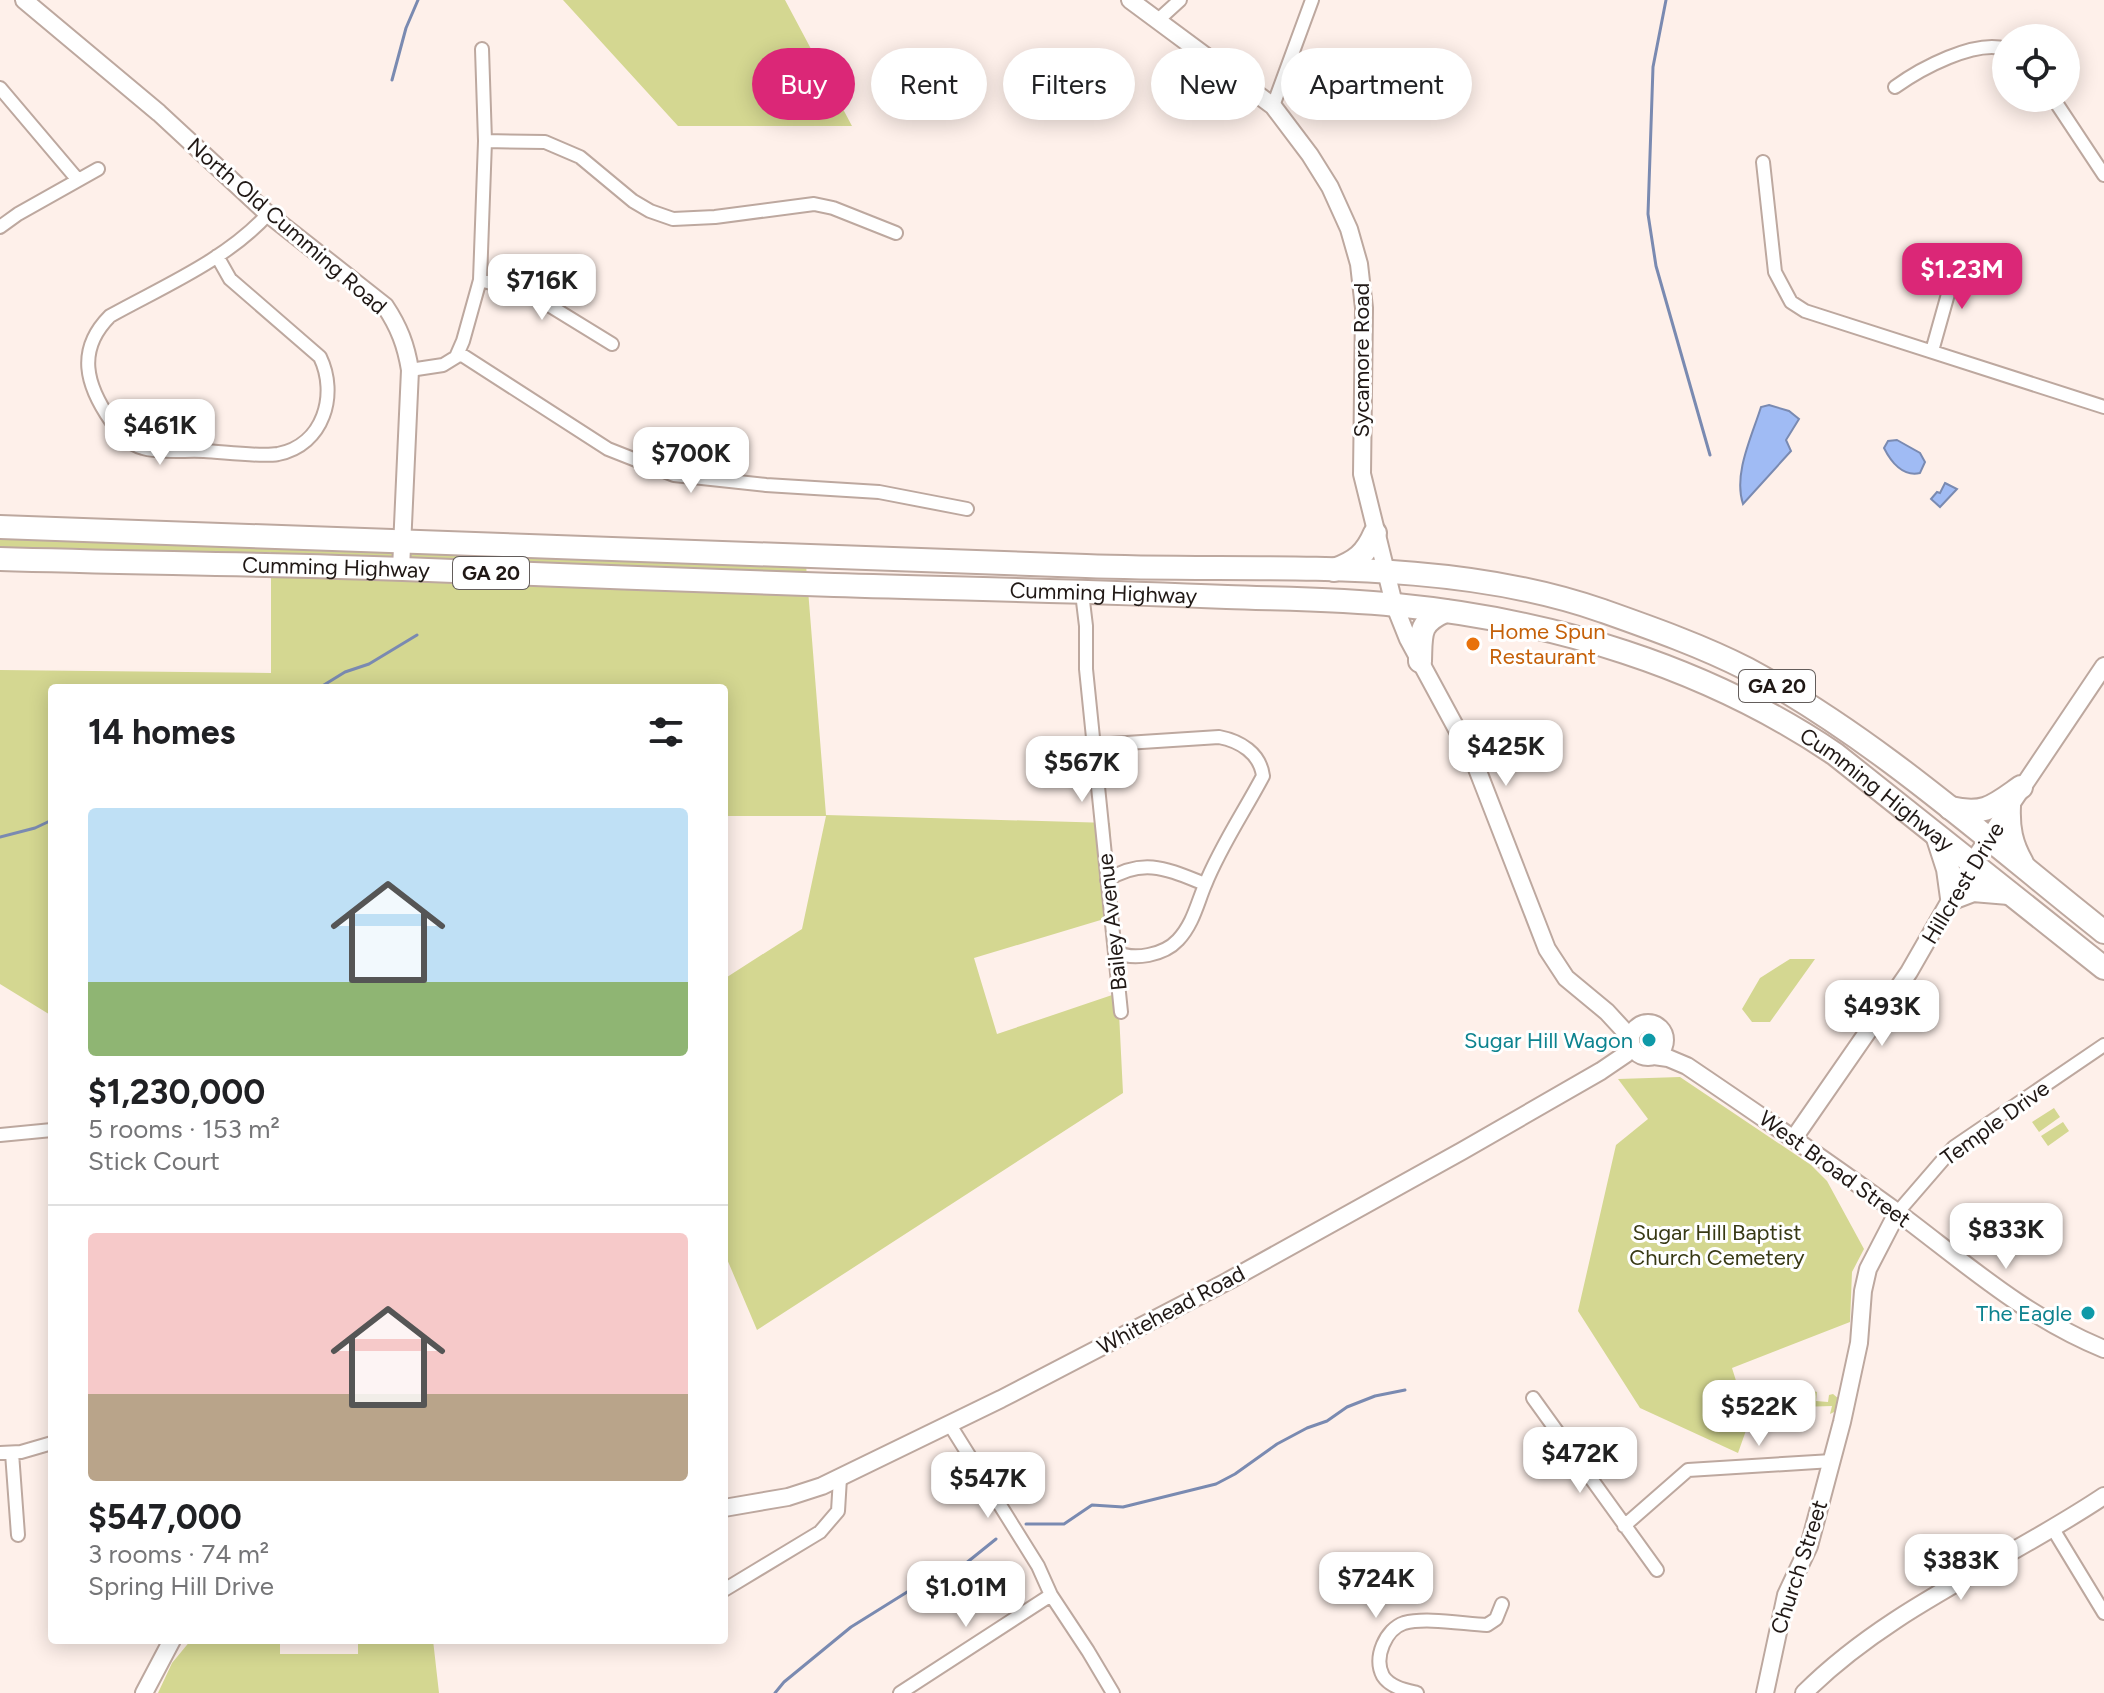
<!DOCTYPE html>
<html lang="en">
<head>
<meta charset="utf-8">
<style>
  :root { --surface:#fff; --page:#f2f2f2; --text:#202124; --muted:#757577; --line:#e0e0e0; --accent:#db2777 }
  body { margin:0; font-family:Figtree,sans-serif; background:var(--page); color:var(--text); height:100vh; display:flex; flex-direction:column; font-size:30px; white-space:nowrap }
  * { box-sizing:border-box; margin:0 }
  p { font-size:26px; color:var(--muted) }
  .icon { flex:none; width:44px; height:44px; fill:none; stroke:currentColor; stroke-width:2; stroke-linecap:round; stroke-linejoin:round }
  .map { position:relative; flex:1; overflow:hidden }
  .side { position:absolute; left:48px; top:684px; width:680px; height:960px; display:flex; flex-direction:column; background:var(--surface); border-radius:8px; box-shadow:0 4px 20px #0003 }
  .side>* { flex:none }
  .hud { position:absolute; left:752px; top:48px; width:760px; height:72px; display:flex; gap:16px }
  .fabs { position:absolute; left:1992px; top:24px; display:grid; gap:16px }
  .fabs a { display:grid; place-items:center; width:88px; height:88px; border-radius:50%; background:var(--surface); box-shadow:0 4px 20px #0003; font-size:40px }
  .price { position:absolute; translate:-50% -68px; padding:0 18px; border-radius:16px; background:#fff; color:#222; font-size:26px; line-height:52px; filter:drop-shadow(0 2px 4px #0008) }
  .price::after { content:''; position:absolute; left:50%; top:48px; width:24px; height:18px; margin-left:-12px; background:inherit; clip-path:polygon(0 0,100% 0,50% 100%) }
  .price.current { background:var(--accent); color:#fff }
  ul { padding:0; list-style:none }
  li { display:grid; align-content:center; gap:16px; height:424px; padding:0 40px }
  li+li { border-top:2px solid var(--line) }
  li span { display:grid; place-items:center; height:248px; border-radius:8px; color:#555 }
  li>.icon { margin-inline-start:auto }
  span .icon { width:144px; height:144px; fill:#fffc; stroke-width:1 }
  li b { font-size:34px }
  h2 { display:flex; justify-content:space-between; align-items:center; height:96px; padding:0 40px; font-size:34px }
  .pill { padding:0 28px; border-radius:36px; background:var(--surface); box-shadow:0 4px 20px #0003; font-size:28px; line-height:72px }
  .pill.current { background:var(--accent); color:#fff }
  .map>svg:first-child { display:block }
</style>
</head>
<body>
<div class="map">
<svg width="2104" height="1693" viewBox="0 0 2104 1693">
  <rect width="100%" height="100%" fill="#fef0ea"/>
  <path fill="#d4d791" d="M563 0H785L852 126H678Z
    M0 536 805 552 826 815 1110 823 1114 916 974 958 997 1034 1118 993 1123 1093 757 1330 724 1252V979L802 929 826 816H724V688H52V1016L0 984V670L271 673V552L99 558 0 555Z
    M1790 959H1815L1770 1022H1752L1742 1009 1760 978Z
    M1680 1077 1811 1165 1827 1181 1864 1249 1852 1272 1850 1322 1732 1368 1749 1422 1738 1453 1640 1408 1578 1311 1616 1145 1648 1119 1618 1079Z
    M2054 1108 2060 1117 2039 1132 2032 1122Z
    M2063 1122 2069 1131 2048 1146 2041 1136Z
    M1813 1391 1817 1392 1816 1401 1828 1402 1829 1395 1833 1394 1839 1399 1838 1410 1830 1414 1832 1406 1799 1407 1794 1416 1778 1417 1773 1415V1405L1778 1412 1812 1399Z
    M1403 1581 1423 1589 1417 1603 1397 1595Z
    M191 1640H280V1654H358V1640H433L439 1693H158L172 1663Z"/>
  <path fill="#a0bbf4" stroke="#7a8ab1" stroke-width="2" d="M1769 405 1789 411 1799 419 1786 440 1791 451 1743 504C1733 474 1752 436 1761 407Z
    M1897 440 1920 453 1925 462 1920 473C1903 477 1891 462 1884 448L1888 441Z
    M1945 483 1957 489 1940 507 1931 499 1937 492 1940 493Z"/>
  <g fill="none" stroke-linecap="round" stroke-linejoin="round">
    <path stroke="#7a8ab1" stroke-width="3" d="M1666 0 1653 67 1648 214 1656 266 1710 455
      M392 80 406 28 418 0
      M319 688 345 672 369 664 417 635
      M0 837 35 828 52 820
      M1026 1524H1064L1092 1505 1123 1507 1216 1484 1235 1474 1277 1444 1307 1428 1327 1421 1347 1407 1375 1396 1405 1390
      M775 1693 784 1682 851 1627 928 1579 960 1568 996 1539"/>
    <defs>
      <path id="street" d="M1157 21 1180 0
        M1895 87C1920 69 1975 39 2006 49
        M0 88 78 180
        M2053 98 2104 175
        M1273 106 1312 0
        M485 141 545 142 580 157 633 201 650 211 673 219 715 217 814 204 833 208 896 233
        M1763 162 1775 272 1791 302 1805 311 2104 407
        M0 227 18 214 98 169
        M217 256 230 279 320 357C338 394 324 445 278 454 260 457 224 452 204 451 187 450 158 453 143 448 128 444 119 432 111 421 86 385 76 350 110 316 164 286 226 260 268 214
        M480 280 529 293 612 344
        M1932 351 1957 262
        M459 353 608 449 674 475 766 485 879 492 967 509
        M410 370 443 365 456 357 463 341 480 280 485 141 482 49
        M1082 593 1086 626V669L1121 1012
        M1095 745 1219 737C1240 741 1260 753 1263 776 1244 812 1220 847 1205 885 1197 904 1193 924 1178 940 1164 955 1134 961 1116 952
        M1107 880C1144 857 1167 869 1205 884
        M0 1135 52 1130
        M1897 1213 1954 1147 2104 1045
        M1533 1398 1657 1570
        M950 1425 1038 1566 1051 1595 1088 1651 1113 1693
        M0 1453 21 1452 52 1443
        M12 1453 18 1535
        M1624 1526 1688 1470 1832 1461
        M2053 1529 2104 1613
        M724 1590 820 1532 838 1511 840 1478
        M900 1693 1051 1595
        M1417 1693C1405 1690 1390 1687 1383 1676 1373 1657 1386 1629 1404 1623 1426 1617 1464 1624 1487 1625L1496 1619 1502 1604"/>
      <path id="secondary" d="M24 0 159 113 268 214 385 306C399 327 406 345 410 370L401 569
        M1130 0 1273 106 1310 155 1330 187 1349 229 1359 264 1364 308 1362 474 1394 604 1408 639 1474 761 1547 949 1566 978 1607 1012 1631 1038
        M1631 1040a17 17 0 1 1 34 0a17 17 0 1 1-34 0Z
        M1654 1056 1668 1058 1687 1066C1758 1114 1828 1162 1897 1212 1964 1262 2025 1317 2104 1349
        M1794 1138 1909 972 1971 864 2104 666
        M724 1508 788 1497 822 1486 1001 1399 1228 1281 1462 1151 1601 1071 1626 1054 1631 1043
        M144 1693 172 1640
        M1765 1693 1786 1595 1809 1546 1842 1422 1859 1343 1863 1291 1868 1269 1897 1213
        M1804 1693C1890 1607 2004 1563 2104 1496"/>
      <g id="highway">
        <path d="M0 527C362 541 724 552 1086 566 1255 573 1441 554 1603 611 1651 628 1702 646 1747 669 1877 739 1989 841 2104 932"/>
        <path id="s1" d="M0 559C134 563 269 564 403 569 547 574 690 581 834 585 965 589 1096 591 1227 597 1283 599 1340 599 1396 605 1551 620 1705 666 1835 754L2104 968"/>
        <path d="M1334 570C1356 562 1366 554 1375 533"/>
        <path d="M1420 661C1421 634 1418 623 1445 611"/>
        <path d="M2009 806C2008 828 2011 844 2022 863"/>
        <path d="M1950 808C1985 816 1994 806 2021 787"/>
        <path d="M1938 838 1948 869 1952 898 1973 890 2009 893"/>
      </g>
    </defs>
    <use href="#street" stroke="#bda89f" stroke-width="16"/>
    <use href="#secondary" stroke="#bda89f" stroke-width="20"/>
    <use href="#highway" stroke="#bda89f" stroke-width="26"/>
    <use href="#street" stroke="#fff" stroke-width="12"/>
    <use href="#secondary" stroke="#fff" stroke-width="16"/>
    <use href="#highway" stroke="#fff" stroke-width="22"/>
  </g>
  <circle fill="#e8710a" stroke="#fff" stroke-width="3" cx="1473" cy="644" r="8"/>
  <g fill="#0f9aa8" stroke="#fff" stroke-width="3">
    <circle cx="1649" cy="1040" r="8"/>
    <circle cx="2088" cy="1313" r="8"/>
  </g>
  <g text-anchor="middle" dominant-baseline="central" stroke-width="6" stroke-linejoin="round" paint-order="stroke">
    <g fill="#fff" stroke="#635d5b" stroke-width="2">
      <rect x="453" y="557" width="76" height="32" rx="6"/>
      <rect x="1739" y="670" width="76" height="32" rx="6"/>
    </g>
    <g font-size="20" font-weight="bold" fill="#201815">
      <text x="491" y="573">GA 20</text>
      <text x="1777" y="686">GA 20</text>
    </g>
    <g font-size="22" fill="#201815" stroke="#fff">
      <text transform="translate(287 226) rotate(41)">North Old Cumming Road</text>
      <text transform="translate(1361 360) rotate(-90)">Sycamore Road</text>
      <text stroke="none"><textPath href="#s1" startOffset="336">Cumming Highway</textPath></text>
      <text stroke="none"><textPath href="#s1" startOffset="1104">Cumming Highway</textPath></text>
      <text stroke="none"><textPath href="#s1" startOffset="1920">Cumming Highway</textPath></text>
      <text transform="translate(1963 883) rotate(-59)">Hillcrest Drive</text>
      <text transform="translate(1112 922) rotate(-96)">Bailey Avenue</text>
      <text transform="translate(1995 1123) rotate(-36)">Temple Drive</text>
      <text transform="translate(1835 1169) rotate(36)">West Broad Street</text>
      <text transform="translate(1171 1310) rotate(-28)">Whitehead Road</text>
      <text transform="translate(1799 1567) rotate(-72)">Church Street</text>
    </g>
    <g font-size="22" fill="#c56008" stroke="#fff" text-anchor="start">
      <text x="1489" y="631">Home Spun<tspan x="1489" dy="25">Restaurant</tspan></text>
    </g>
    <g font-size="22" fill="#0d838f" stroke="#fff" text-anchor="end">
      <text x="1633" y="1040">Sugar Hill Wagon</text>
      <text x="2072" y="1313">The Eagle</text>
    </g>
    <g font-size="22" fill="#383914" stroke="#fff">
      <text x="1717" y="1232">Sugar Hill Baptist<tspan x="1717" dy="25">Church Cemetery</tspan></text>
    </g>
  </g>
</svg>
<div class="fabs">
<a><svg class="icon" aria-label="locate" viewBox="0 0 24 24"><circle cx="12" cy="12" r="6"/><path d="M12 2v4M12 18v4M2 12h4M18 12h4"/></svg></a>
</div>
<b class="price current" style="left:1962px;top:311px">$1.23M</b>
<b class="price" style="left:542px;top:322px">$716K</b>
<b class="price" style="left:160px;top:467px">$461K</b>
<b class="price" style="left:691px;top:495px">$700K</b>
<b class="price" style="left:1506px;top:788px">$425K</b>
<b class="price" style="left:1082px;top:804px">$567K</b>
<b class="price" style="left:1882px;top:1048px">$493K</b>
<b class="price" style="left:2006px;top:1271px">$833K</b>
<b class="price" style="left:1759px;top:1448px">$522K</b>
<b class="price" style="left:1580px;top:1495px">$472K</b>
<b class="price" style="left:988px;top:1520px">$547K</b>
<b class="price" style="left:1961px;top:1602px">$383K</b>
<b class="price" style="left:1376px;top:1620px">$724K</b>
<b class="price" style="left:966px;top:1629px">$1.01M</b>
<div class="hud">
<a class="pill current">Buy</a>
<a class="pill">Rent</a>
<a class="pill">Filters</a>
<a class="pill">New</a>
<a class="pill">Apartment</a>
</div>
<section class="side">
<h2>14 homes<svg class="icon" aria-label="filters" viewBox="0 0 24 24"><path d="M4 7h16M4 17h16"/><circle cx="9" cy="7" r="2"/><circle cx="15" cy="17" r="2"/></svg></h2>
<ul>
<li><span style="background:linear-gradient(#bfe0f5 70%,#8fb573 0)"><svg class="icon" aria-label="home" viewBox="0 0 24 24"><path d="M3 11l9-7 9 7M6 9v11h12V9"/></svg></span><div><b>$1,230,000</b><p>5 rooms · 153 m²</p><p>Stick Court</p></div></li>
<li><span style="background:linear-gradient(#f6c9c9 65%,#b9a48a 0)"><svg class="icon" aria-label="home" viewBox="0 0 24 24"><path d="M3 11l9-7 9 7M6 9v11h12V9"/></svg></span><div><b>$547,000</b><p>3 rooms · 74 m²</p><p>Spring Hill Drive</p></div></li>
</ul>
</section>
</div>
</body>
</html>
